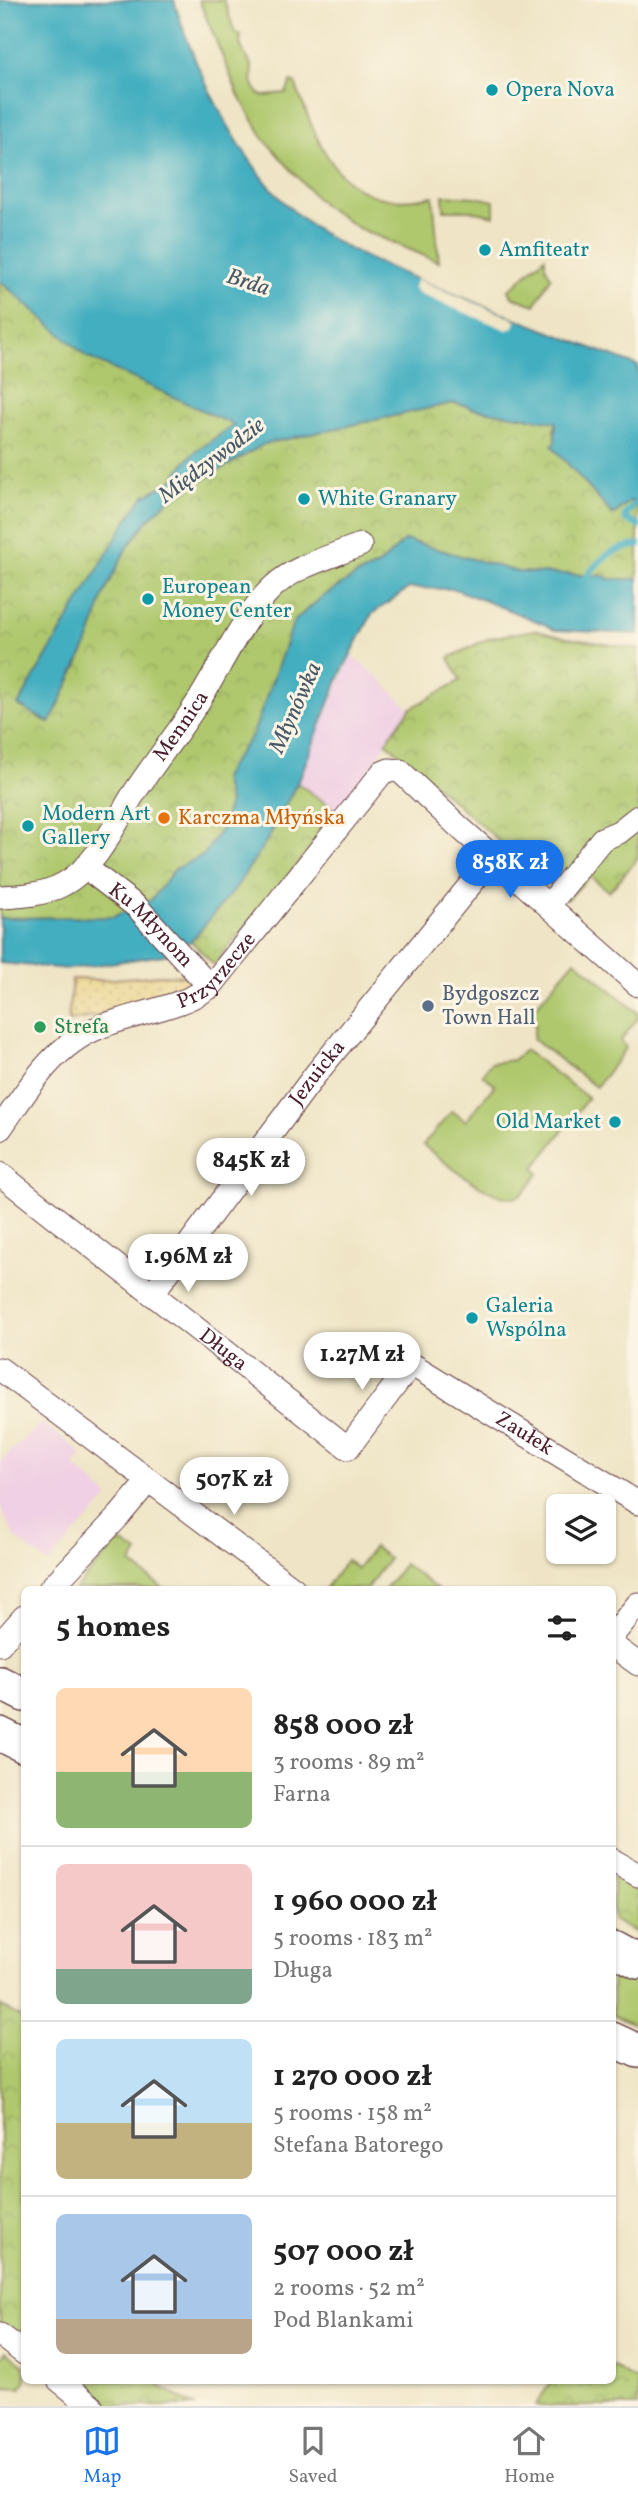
<!DOCTYPE html>
<html lang="en">
<head>
<meta charset="utf-8">
<style>
  :root { --surface:#fff; --page:#f6f6f6; --text:#222; --muted:#767676; --line:#e0e0e0; --accent:#1a73e8 }
  body { margin:0; font-family:Vollkorn,serif; background:var(--page); color:var(--text); height:100vh; display:flex; flex-direction:column; font-size:26px; white-space:nowrap }
  * { box-sizing:border-box; margin:0 }
  p { font-size:23px; color:var(--muted) }
  .icon { flex:none; width:38px; height:38px; fill:none; stroke:currentColor; stroke-width:2; stroke-linecap:round; stroke-linejoin:round }
  .map { position:relative; flex:1; overflow:hidden }
  .sheet { position:absolute; left:21px; top:1586px; width:595px; height:798px; display:flex; flex-direction:column; background:var(--surface); border-radius:10px; box-shadow:0 2px 5px #0004 }
  .sheet>* { flex:none }
  .buttons { position:absolute; left:546px; top:1494px; display:grid; gap:14px }
  .buttons a { display:grid; place-items:center; width:70px; height:70px; border-radius:10px; background:var(--surface); box-shadow:0 2px 5px #0004; font-size:35px }
  .price { position:absolute; translate:-50% -60px; padding:0 16px; border-radius:24px; background:#fff; color:#222; font-size:23px; line-height:46px; filter:drop-shadow(0 2px 4px #0008) }
  .price::after { content:''; position:absolute; left:50%; top:42px; width:21px; height:16px; margin-left:-10px; background:inherit; clip-path:polygon(0 0,100% 0,50% 100%) }
  .price.active { background:var(--accent); color:#fff }
  ul { padding:0; list-style:none }
  li { display:flex; align-items:center; gap:21px; height:175px; padding:0 35px }
  li+li { border-top:2px solid var(--line) }
  li span { display:grid; place-items:center; flex:none; width:196px; height:140px; border-radius:10px; color:#555 }
  li>.icon { margin-inline-start:auto }
  span .icon { width:84px; height:84px; fill:#fffc; stroke-width:1 }
  li b { font-size:30px }
  h2 { display:flex; justify-content:space-between; align-items:center; height:84px; padding:0 35px; font-size:30px }
  .tabs { display:flex; justify-content:space-around; align-items:center; height:98px; border-top:2px solid var(--line); background:var(--surface); font-size:19px; color:var(--muted) }
  .tabs a { display:grid; justify-items:center; gap:4px }
  .tabs .active { color:var(--accent) }
  .map>svg:first-child { display:block }
</style>
</head>
<body>
<div class="map">
<svg width="638" height="2406" viewBox="0 0 638 2406">
  <defs>
    <pattern id="sand-dots" width="8" height="8" patternUnits="userSpaceOnUse" patternTransform="scale(1.75)"><rect width="8" height="8" fill="#eeda9e"/><path d="M2 2h.1M6 6h.1" fill="none" stroke="#cebb88" stroke-width="1.8" stroke-linecap="round"/></pattern>
    <pattern id="park-crowns" width="20" height="18" patternUnits="userSpaceOnUse" patternTransform="scale(1.75)"><rect width="20" height="18" fill="#afc86d"/><path d="M2 6a3 3 0 1 1 6 0M12 15a3 3 0 1 1 6 0" fill="none" stroke="#98ab5f"/></pattern>
  </defs>
  <rect width="100%" height="100%" fill="#fcf5e5"/>
  <filter id="ink" filterUnits="userSpaceOnUse"><feTurbulence type="fractalNoise" baseFrequency=".0143" numOctaves="2"/><feDisplacementMap in="SourceGraphic" scale="14" xChannelSelector="R" yChannelSelector="G"/><feConvolveMatrix kernelMatrix="1 2 1 2 8 2 1 2 1" color-interpolation-filters="sRGB"/></filter>
  <filter id="wash" filterUnits="userSpaceOnUse"><feTurbulence type="fractalNoise" baseFrequency=".00686" numOctaves="4" result="noise"/><feDisplacementMap in="SourceGraphic" scale="28" xChannelSelector="R" yChannelSelector="G"/><feGaussianBlur stdDeviation="1.57" result="paint"/><feColorMatrix in="noise" values="0 0 0 0 0 0 0 0 0 0 0 0 0 0 0 0 0 1.4 0 .05"/><feComposite in="paint" operator="in"/></filter>
  <g filter="url(#wash)">
    <rect width="100%" height="100%" fill="#efe5c6"/>
    <path fill="#f0d0e4" d="M351 655 381 680 410 709 340 813 297 783Z
      M42 1422 82 1454 74 1465 109 1497 48 1564 14 1536 0 1507V1462Z"/>
    <path fill="#afc86d" stroke="#7c744c" stroke-width="2" d="M199 0H224L235 33 241 35C236 54 257 59 252 81 261 106 270 92 286 93L291 82 295 83C321 152 342 216 433 196L439 262 358 228 322 204 286 164 264 139 238 94Z
      M443 195 476 197 494 201V216L469 210H444Z
      M545 257V266L551 277 535 305 512 297 509 290Z
      M575 960 638 1013V1018L621 1040 626 1048 596 1087 533 1039 535 1025 531 1012Z
      M525 1050 588 1098 534 1168 539 1173C533 1180 526 1194 517 1197 495 1204 440 1159 423 1145L452 1111 466 1121 495 1085 482 1074 491 1063 513 1060Z
      M123 1543 138 1553 131 1564 164 1589H75L116 1544Z
      M374 1547 389 1559 366 1589H325L347 1560 357 1569Z
      M404 1564 437 1589H385Z
      M612 1964 638 1977V2027L613 2015Z
      M6 2351 24 2365 26 2380 21 2388 0 2387V2358Z"/>
    <path fill="url(#sand-dots)" stroke="#9c7c64" stroke-width="2" d="M161 975 185 976 192 983 171 999 126 1011 68 1021 72 979 103 980Z"/>
    <path fill="url(#park-crowns)" stroke="#7c744c" stroke-width="2" d="M0 281 87 357 235 425 195 452 186 461 173 480 144 496 18 705 49 723 78 665 90 638 104 594 125 551 147 521 166 502 264 444 453 403 468 406 470 408 556 422V426L554 428 555 442 552 446 613 515 630 501 638 502V579H608L605 576 518 572 405 540 379 565 359 574 322 597 294 621 253 734 228 768 229 803 220 830 204 855 175 869 151 900 113 917 0 918Z
      M534 630 562 637 638 649V858L609 892 590 876 567 900 386 742 410 709 461 680 449 658 489 638Z
      M297 783 340 813 214 965 191 941 235 889 269 837Z
      M613 1876 638 1892V1934L613 1919Z
      M0 2006 24 2019V2244L22 2249 24 2251V2303L22 2307 24 2309V2353L10 2331 0 2324Z
      M613 2366 638 2382V2406H535L552 2380H612Z
      M59 2380H150L194 2406H91Z"/>
    <path fill="#42aec0" stroke="#466676" stroke-width="2" d="M0 0H174C194 70 242 167 298 215 340 251 394 270 444 290 509 316 573 341 638 366V502L630 501 613 515 552 446 555 442 556 422 470 408 468 406 453 403 264 444 166 502 147 521 125 551 104 594 90 638 50 723 18 705 128 518 144 496 173 480 186 461 195 452 234 425 87 357 0 281Z
      M405 540 518 572 605 576 608 579H638V634L554 630 544 624 455 589 409 588 372 614 341 673 300 777 269 837 235 889 191 941 164 955 69 969 0 963V918L113 917 151 900 175 869 204 855 220 830 229 803 223 779 228 768 253 734 294 621 322 597 359 574 379 565Z"/>
    <path fill="#efe5c6" d="M417 279 517 320 513 328 507 330 417 293 414 287Z"/>
    <g fill="none" stroke-linecap="round" stroke-linejoin="round">
      <path stroke="#42aec0" stroke-width="7" d="M637 502 626 514 625 519 638 525
        M583 583C598 559 610 549 638 545"/>
    </g>
  </g>
  <g filter="url(#ink)">
    <g fill="none" stroke-linecap="round" stroke-linejoin="round">
      <defs>
        <g id="street">
          <path id="s1" d="M85 867 137 907 210 987"/>
          <path id="s2" d="M0 897C21 896 43 895 62 885 95 868 113 828 131 798 152 765 177 735 198 702 219 669 246 611 274 586 297 565 331 557 360 545"/>
          <path d="M549 905 602 839 619 832 638 817"/>
          <path id="s3" d="M0 1129C27 1090 53 1045 100 1027 134 1013 181 1008 210 987L382 773 389 770 400 771 458 826 638 985"/>
          <path id="s4" d="M0 1174 348 1448 411 1364 638 1503"/>
          <path id="s5" d="M152 1294 315 1075 493 857"/>
          <path d="M0 1369 294 1589"/>
          <path d="M50 1589 119 1516 149 1480"/>
          <path d="M612 1636 638 1604"/>
          <path d="M0 1644 24 1617"/>
          <path d="M612 1645 638 1664"/>
          <path d="M612 1860 638 1875"/>
          <path d="M0 2335 24 2353"/>
          <path d="M59 2380 91 2406"/>
        </g>
        <path id="secondary" d="M0 1683 24 1695
          M0 1734 24 1746
          M612 1948 638 1962
          M612 2039 638 2051"/>
      </defs>
      <use href="#street" stroke="#633d42" stroke-width="25"/>
      <use href="#secondary" stroke="#633d42" stroke-width="36"/>
      <use href="#street" stroke="#fff" stroke-width="23"/>
      <use href="#secondary" stroke="#fff" stroke-width="33"/>
    </g>
  </g>
  <g fill="#0f9aa8" stroke="#fcf5e5" stroke-width="2.5">
    <circle cx="492" cy="90" r="7"/>
    <circle cx="485" cy="250" r="7"/>
    <circle cx="304" cy="499" r="7"/>
    <circle cx="148" cy="599" r="7"/>
    <circle cx="28" cy="826" r="7"/>
    <circle cx="615" cy="1122" r="7"/>
    <circle cx="472" cy="1318" r="7"/>
  </g>
  <circle fill="#e8710a" stroke="#fcf5e5" stroke-width="2.5" cx="164" cy="818" r="7"/>
  <circle fill="#5c6f8a" stroke="#fcf5e5" stroke-width="2.5" cx="428" cy="1006" r="7"/>
  <circle fill="#2e9e5b" stroke="#fcf5e5" stroke-width="2.5" cx="40" cy="1027" r="7"/>
  <g text-anchor="middle" dominant-baseline="central" stroke-width="6" stroke-linejoin="round" paint-order="stroke">
    <g font-size="21" fill="#0d838f" stroke="#fcf5e5" text-anchor="start">
      <text x="506" y="90">Opera Nova</text>
      <text x="499" y="250">Amfiteatr</text>
      <text x="318" y="499">White Granary</text>
      <text x="162" y="587">European<tspan x="162" dy="24">Money Center</tspan></text>
      <text x="42" y="814">Modern Art<tspan x="42" dy="24">Gallery</tspan></text>
      <text x="601" y="1122" text-anchor="end">Old Market</text>
      <text x="486" y="1306">Galeria<tspan x="486" dy="24">Wspólna</tspan></text>
    </g>
    <g font-size="21" fill="#4a1f2b" stroke="#fcf5e5">
      <text stroke="none"><textPath href="#s2" startOffset="264">Mennica</textPath></text>
      <text stroke="none"><textPath href="#s1" startOffset="88">Ku Młynom</textPath></text>
      <text stroke="none"><textPath href="#s3" startOffset="278">Przyrzecze</textPath></text>
      <text stroke="none"><textPath href="#s5" startOffset="276">Jezuicka</textPath></text>
      <text stroke="none"><textPath href="#s4" startOffset="284">Długa</textPath></text>
      <text stroke="none"><textPath href="#s4" startOffset="681">Zaułek</textPath></text>
    </g>
    <g font-size="21" fill="#c56008" stroke="#fcf5e5" text-anchor="start">
      <text x="178" y="818">Karczma Młyńska</text>
    </g>
    <g font-size="21" fill="#4e5e75" stroke="#fcf5e5" text-anchor="start">
      <text x="442" y="994">Bydgoszcz<tspan x="442" dy="24">Town Hall</tspan></text>
    </g>
    <g font-size="21" fill="#27864d" stroke="#fcf5e5" text-anchor="start">
      <text x="54" y="1027">Strefa</text>
    </g>
    <g font-size="23" font-style="italic" fill="#475867" stroke="#fcf5e5">
      <text transform="translate(248 283) rotate(18)">Brda</text>
      <text transform="translate(212 461) rotate(-37)">Międzywodzie</text>
      <text transform="translate(296 708) rotate(-66)">Młynówka</text>
    </g>
  </g>
</svg>
<div class="buttons">
<a><svg class="icon" aria-label="layers" viewBox="0 0 24 24"><path d="M12 4l9 5-9 5-9-5zM3 14l9 5 9-5"/></svg></a>
</div>
<b class="price active" style="left:510px;top:900px">858K zł</b>
<b class="price" style="left:251px;top:1198px">845K zł</b>
<b class="price" style="left:188px;top:1294px">1.96M zł</b>
<b class="price" style="left:362px;top:1392px">1.27M zł</b>
<b class="price" style="left:234px;top:1517px">507K zł</b>
<section class="sheet">
<h2>5 homes<svg class="icon" aria-label="filters" viewBox="0 0 24 24"><path d="M4 7h16M4 17h16"/><circle cx="9" cy="7" r="2"/><circle cx="15" cy="17" r="2"/></svg></h2>
<ul>
<li><span style="background:linear-gradient(#ffd9b3 60%,#8fb573 0)"><svg class="icon" aria-label="home" viewBox="0 0 24 24"><path d="M3 11l9-7 9 7M6 9v11h12V9"/></svg></span><div><b>858 000 zł</b><p>3 rooms · 89 m²</p><p>Farna</p></div></li>
<li><span style="background:linear-gradient(#f6c9c9 75%,#7fa58c 0)"><svg class="icon" aria-label="home" viewBox="0 0 24 24"><path d="M3 11l9-7 9 7M6 9v11h12V9"/></svg></span><div><b>1 960 000 zł</b><p>5 rooms · 183 m²</p><p>Długa</p></div></li>
<li><span style="background:linear-gradient(#bfe0f5 60%,#c2b280 0)"><svg class="icon" aria-label="home" viewBox="0 0 24 24"><path d="M3 11l9-7 9 7M6 9v11h12V9"/></svg></span><div><b>1 270 000 zł</b><p>5 rooms · 158 m²</p><p>Stefana Batorego</p></div></li>
<li><span style="background:linear-gradient(#a9c7e8 75%,#b9a48a 0)"><svg class="icon" aria-label="home" viewBox="0 0 24 24"><path d="M3 11l9-7 9 7M6 9v11h12V9"/></svg></span><div><b>507 000 zł</b><p>2 rooms · 52 m²</p><p>Pod Blankami</p></div></li>
</ul>
</section>
</div>
<nav class="tabs">
<a class="active"><svg class="icon" aria-label="map" viewBox="0 0 24 24"><path d="M3 6l6-2 6 2 6-2v14l-6 2-6-2-6 2zM9 4v14M15 6v14"/></svg>Map</a>
<a><svg class="icon" aria-label="saved" viewBox="0 0 24 24"><path d="M7 4h10v16l-5-4-5 4z"/></svg>Saved</a>
<a><svg class="icon" aria-label="home" viewBox="0 0 24 24"><path d="M3 11l9-7 9 7M6 9v11h12V9"/></svg>Home</a>
</nav>
</body>
</html>
